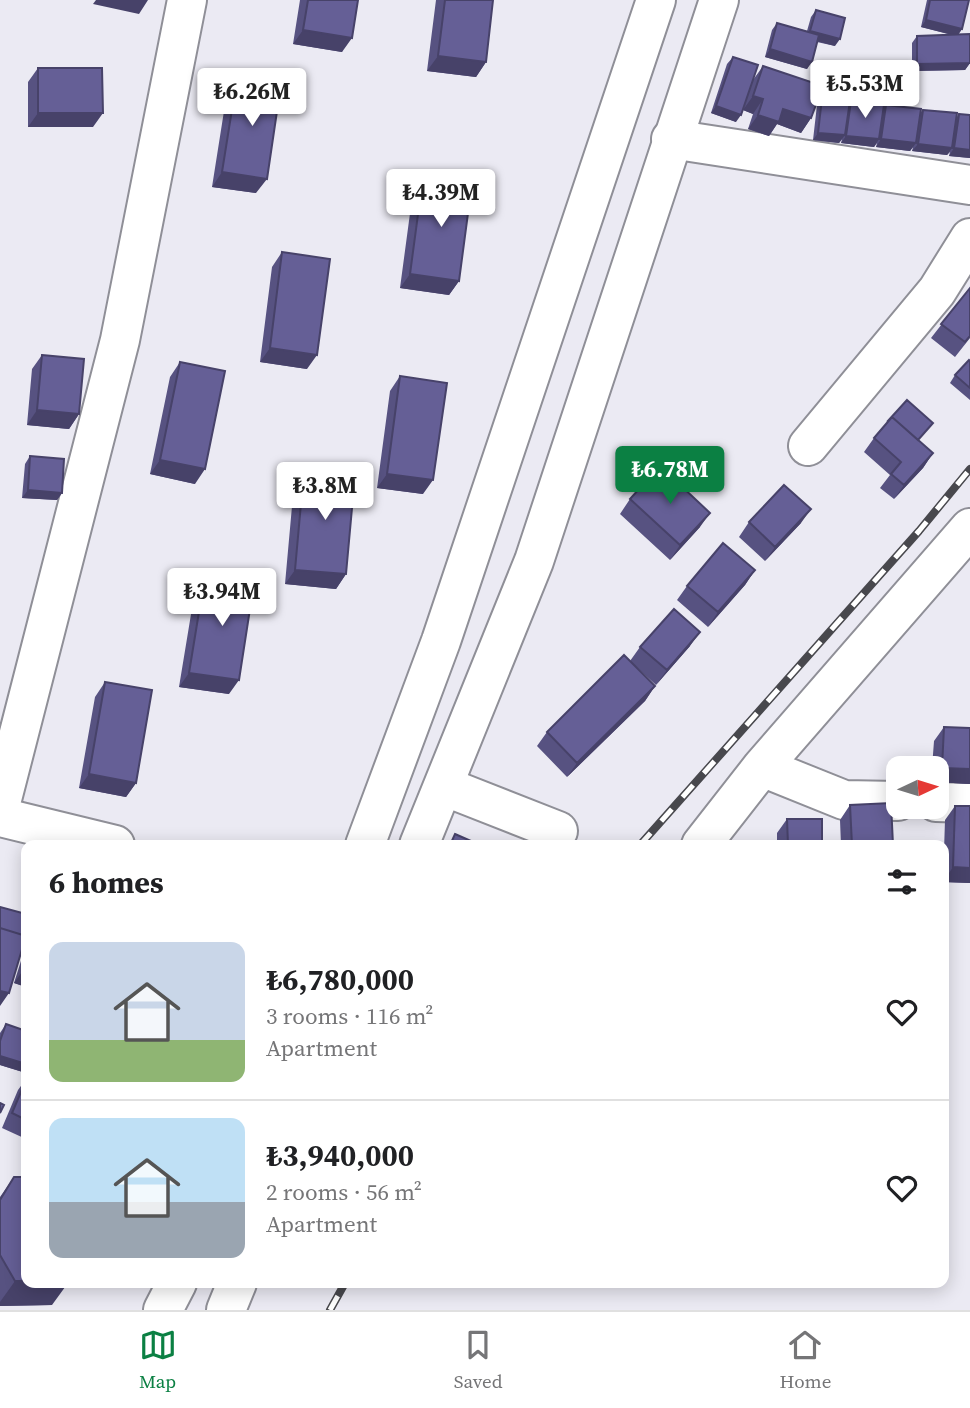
<!DOCTYPE html>
<html lang="en">
<head>
<meta charset="utf-8">
<style>
  :root { --surface:#fff; --page:#f2f2f2; --text:#202124; --muted:#757577; --line:#e0e0e0; --accent:#0b8043 }
  body { margin:0; font-family:"Source Serif 4",serif; background:var(--page); color:var(--text); height:100vh; display:flex; flex-direction:column; font-size:26px; white-space:nowrap }
  * { box-sizing:border-box; margin:0 }
  p { font-size:23px; color:var(--muted) }
  .icon { flex:none; width:38px; height:38px; fill:none; stroke:currentColor; stroke-width:2; stroke-linecap:round; stroke-linejoin:round }
  .map { position:relative; flex:1; overflow:hidden }
  .drawer { position:absolute; left:21px; top:840px; width:928px; height:448px; display:flex; flex-direction:column; background:var(--surface); border-radius:14px; box-shadow:0 4px 18px #0003 }
  .drawer>* { flex:none }
  .needle { width:46px; rotate:86deg }
  .buttons { position:absolute; left:886px; top:756px; display:grid; gap:14px }
  .buttons a { display:grid; place-items:center; width:63px; height:63px; border-radius:14px; background:var(--surface); box-shadow:0 4px 18px #0003; font-size:35px }
  .price { position:absolute; translate:-50% -60px; padding:0 16px; border-radius:7px; background:#fff; color:#222; font-size:23px; line-height:46px; filter:drop-shadow(0 2px 4px #0008) }
  .price::after { content:''; position:absolute; left:50%; top:42px; width:21px; height:16px; margin-left:-10px; background:inherit; clip-path:polygon(0 0,100% 0,50% 100%) }
  .price.on { background:var(--accent); color:#fff }
  ul { padding:0; list-style:none }
  li { display:flex; align-items:center; gap:21px; height:175px; padding:0 28px }
  li+li { border-top:2px solid var(--line) }
  li span { display:grid; place-items:center; flex:none; width:196px; height:140px; border-radius:14px; color:#555 }
  li>.icon { margin-inline-start:auto }
  span .icon { width:84px; height:84px; fill:#fffc; stroke-width:1 }
  li b { font-size:30px }
  h2 { display:flex; justify-content:space-between; align-items:center; height:84px; padding:0 28px; font-size:30px }
  .menu { display:flex; justify-content:space-around; align-items:center; height:98px; border-top:2px solid var(--line); background:var(--surface); font-size:19px; color:var(--muted) }
  .menu a { display:grid; justify-items:center; gap:4px }
  .menu .on { color:var(--accent) }
  .map>svg:first-child { display:block }
</style>
</head>
<body>
<div class="map">
<svg width="970" height="1310" viewBox="0 0 970 1310">
  <rect width="100%" height="100%" fill="#ebeaf3"/>
  <g fill="none" stroke-linecap="round" stroke-linejoin="round">
    <defs>
      <path id="minor" d="M671 139 970 185
        M808 446 937 291 970 238
        M762 767 844 800 898 801
        M446 787 558 831
        M936 802 970 803
        M0 807 120 340 187 0
        M0 817 115 845
        M701 845 762 767 970 528"/>
      <path id="primary" d="M365 845 441 641 656 0
        M419 845 534 561 719 0
        M163 1310 177 1283
        M226 1310 237 1283"/>
    </defs>
    <use href="#minor" stroke="#8f8f97" stroke-width="42"/>
    <use href="#primary" stroke="#8f8f97" stroke-width="42"/>
    <use href="#minor" stroke="#fff" stroke-width="38"/>
    <use href="#primary" stroke="#fff" stroke-width="38"/>
    <defs>
      <path id="rail" d="M640 845 919 531 970 469
        M330 1310 345 1283"/>
    </defs>
    <use href="#rail" stroke="#48484d" stroke-width="8"/>
    <use href="#rail" stroke="#fff" stroke-width="5" stroke-dasharray="16" stroke-linecap="butt"/>
  </g>
  <path fill="#575281" d="M300 0H358L342 52 293 44Z
    M436 0H493L486 62 476 77 427 71Z
    M927 0H969L962 29 958 35 970 63 965 70 912 71V43L917 36 952 35 921 27Z
    M816 10 835 46 817 42 807 69 765 57 772 30 777 23 807 31 811 17Z
    M733 57 736 122 711 113 727 64Z
    M763 66 811 118 801 133 777 124 769 136 748 129 753 114 743 110 753 80Z
    M38 68 93 127H28V82Z
    M237 78 256 193 212 187 227 92Z
    M822 98 849 104 851 101 883 109 886 105 920 113 923 110 957 117 959 114 970 115V158L949 156 950 152 947 155 912 151 913 147 910 151 876 147 877 143 874 147 841 143 842 139 839 143 813 140 817 105Z
    M423 177 459 281 449 295 400 288 413 191Z
    M282 252 307 369 260 362 272 267Z
    M970 288V338L955 357 931 338Z
    M42 355 79 414 69 429 27 425 32 369Z
    M970 361V400L950 383 955 375Z
    M180 362 195 484 150 474 170 377Z
    M400 376 423 494 377 488 390 391Z
    M933 423 918 440 933 453 923 468 894 499 880 488 890 475 864 452 874 438Z
    M30 456 62 493 57 500 22 498 25 464Z
    M304 470 346 574 336 589 285 584 294 484Z
    M630 499 700 527 670 560 620 514Z
    M749 522 801 523 765 561 739 537Z
    M755 570 745 585 708 627 677 600 687 586Z
    M205 575 229 694 179 687 195 590Z
    M690 646 656 685 632 663 655 686 645 701 567 777 537 746 547 732 630 661 640 647Z
    M105 682 136 783 126 797 79 788 95 697Z
    M944 727 970 784 936 782V768H932L934 741Z
    M850 805 893 845H841L840 820Z
    M955 806 970 883 943 882 945 820Z
    M787 819 822 845H777V833Z
    M26 945V987L14 983Z
    M6 1024 26 1031V1073L0 1065V1033Z
    M26 1079V1139L2 1128 18 1090Z
    M14 1177 52 1305 0 1306V1197Z"/>
  <path fill="#474269" d="M96 0H148L139 14 93 4Z
    M926 20 962 29 957 36 921 27Z
    M303 30 352 38 342 52 293 44Z
    M810 31 840 39 835 46 805 38Z
    M770 49 812 62 807 69 765 57Z
    M438 56 486 62 476 77 427 71Z
    M970 63 965 70 912 71 917 64Z
    M753 96 763 99 753 114 743 110Z
    M716 106 741 115 736 122 711 113Z
    M783 109 811 118 801 133 777 124 769 136 748 129 758 115Z
    M38 113H103L93 127H28Z
    M818 133 845 135 839 143 813 140Z
    M846 136 879 139 874 147 841 143Z
    M881 139 916 143 910 151 876 147Z
    M918 144 952 148 947 155 912 151Z
    M954 148 970 150V158L949 156Z
    M222 172 267 179 256 193 212 187Z
    M410 274 459 281 449 295 400 288Z
    M270 348 317 355 307 369 260 362Z
    M37 410 79 414 69 429 27 425Z
    M933 453 923 468 894 499 904 485Z
    M160 460 205 469 195 484 150 474Z
    M387 474 433 480 423 494 377 488Z
    M28 490 62 493 57 500 22 498Z
    M811 509 801 523 765 561 775 547Z
    M710 513 700 527 670 560 680 545Z
    M295 570 346 574 336 589 285 584Z
    M755 570 745 585 708 627 718 612Z
    M700 632 690 646 656 685 667 670Z
    M189 673 239 680 229 694 179 687Z
    M655 686 645 701 567 777 577 763Z
    M942 768 970 769V784L936 782V775Z
    M89 774 136 783 126 797 79 788Z
    M953 867 970 868V883L943 882Z
    M24 969H26V987L14 983Z
    M0 991 9 993 0 1006Z
    M0 1056 26 1064V1073L0 1065Z
    M15 1281H26V1283H68L52 1305 0 1306V1302Z"/>
  <path fill="#655f96" stroke="#474269" stroke-width="2" d="M308 0H358L352 38 303 30Z
    M445 0H493L486 62 438 56Z
    M930 0H969L962 29 926 20Z
    M816 10 845 18 840 39 810 31Z
    M777 23 819 35 812 62 770 49Z
    M970 34V63L917 64V36Z
    M733 57 758 65 741 115 716 106Z
    M763 66 823 86 811 118 783 109 779 122 758 115 763 99 753 96Z
    M38 68H102L103 113H38Z
    M237 78 281 84 267 179 222 172Z
    M822 98 850 101 845 135 818 133Z
    M851 101 884 105 879 139 846 136Z
    M886 105 921 109 916 143 881 139Z
    M923 110 957 113 952 148 918 144Z
    M959 114 970 115V150L954 148Z
    M423 177 472 183 459 281 410 274Z
    M282 252 330 259 317 355 270 348Z
    M970 288V336L965 342 941 324Z
    M42 355 84 359 79 414 37 410Z
    M969 360 970 361V388L955 375Z
    M180 362 225 371 205 469 160 460Z
    M400 376 447 383 433 480 387 474Z
    M907 400 933 423 918 440 892 417 887 422Z
    M892 417 933 453 904 485 891 474 901 462 874 438Z
    M30 456 64 459 62 493 28 490Z
    M660 466 710 513 680 545 630 499Z
    M304 470 355 475 346 574 295 570Z
    M784 485 811 509 775 547 749 522Z
    M723 543 755 570 718 612 687 586Z
    M205 575 254 583 239 680 189 673Z
    M674 609 700 632 667 670 640 647Z
    M624 655 655 686 577 763 547 732Z
    M105 682 152 690 136 783 89 774Z
    M944 727 970 728V769L942 768Z
    M891 803 893 845H852L850 805Z
    M955 806H970V868L953 867Z
    M787 819H822V845H788Z
    M455 834 480 845H450Z
    M0 907 26 914V936L0 928Z
    M0 928 26 936 9 993 0 991Z
    M6 1024 26 1031V1064L0 1056V1041Z
    M26 1080V1120L12 1113Z
    M0 1103 4 1105 0 1113Z
    M14 1177H26V1281H15L0 1255V1200Z"/>
</svg>
<div class="buttons">
<a><svg class="needle" viewBox="-14 -14 28 28"><path d="M0-13l5 13h-10z" fill="#e53935"/><path d="M0 13l5-13h-10z" fill="#757577"/></svg></a>
</div>
<b class="price" style="left:865px;top:120px">₺5.53M</b>
<b class="price" style="left:252px;top:128px">₺6.26M</b>
<b class="price" style="left:441px;top:229px">₺4.39M</b>
<b class="price on" style="left:670px;top:506px">₺6.78M</b>
<b class="price" style="left:325px;top:522px">₺3.8M</b>
<b class="price" style="left:222px;top:628px">₺3.94M</b>
<section class="drawer">
<h2>6 homes<svg class="icon" aria-label="filters" viewBox="0 0 24 24"><path d="M4 7h16M4 17h16"/><circle cx="9" cy="7" r="2"/><circle cx="15" cy="17" r="2"/></svg></h2>
<ul>
<li><span style="background:linear-gradient(#c9d6e8 70%,#8fb573 0)"><svg class="icon" aria-label="home" viewBox="0 0 24 24"><path d="M3 11l9-7 9 7M6 9v11h12V9"/></svg></span><div><b>₺6,780,000</b><p>3 rooms · 116 m²</p><p>Apartment</p></div><svg class="icon" aria-label="heart" viewBox="0 0 24 24"><path d="M12 20l-8-8c-3-5 5-10 8-4 3-6 11-1 8 4z"/></svg></li>
<li><span style="background:linear-gradient(#bfe0f5 60%,#9aa5b1 0)"><svg class="icon" aria-label="home" viewBox="0 0 24 24"><path d="M3 11l9-7 9 7M6 9v11h12V9"/></svg></span><div><b>₺3,940,000</b><p>2 rooms · 56 m²</p><p>Apartment</p></div><svg class="icon" aria-label="heart" viewBox="0 0 24 24"><path d="M12 20l-8-8c-3-5 5-10 8-4 3-6 11-1 8 4z"/></svg></li>
</ul>
</section>
</div>
<nav class="menu">
<a class="on"><svg class="icon" aria-label="map" viewBox="0 0 24 24"><path d="M3 6l6-2 6 2 6-2v14l-6 2-6-2-6 2zM9 4v14M15 6v14"/></svg>Map</a>
<a><svg class="icon" aria-label="saved" viewBox="0 0 24 24"><path d="M7 4h10v16l-5-4-5 4z"/></svg>Saved</a>
<a><svg class="icon" aria-label="home" viewBox="0 0 24 24"><path d="M3 11l9-7 9 7M6 9v11h12V9"/></svg>Home</a>
</nav>
</body>
</html>
